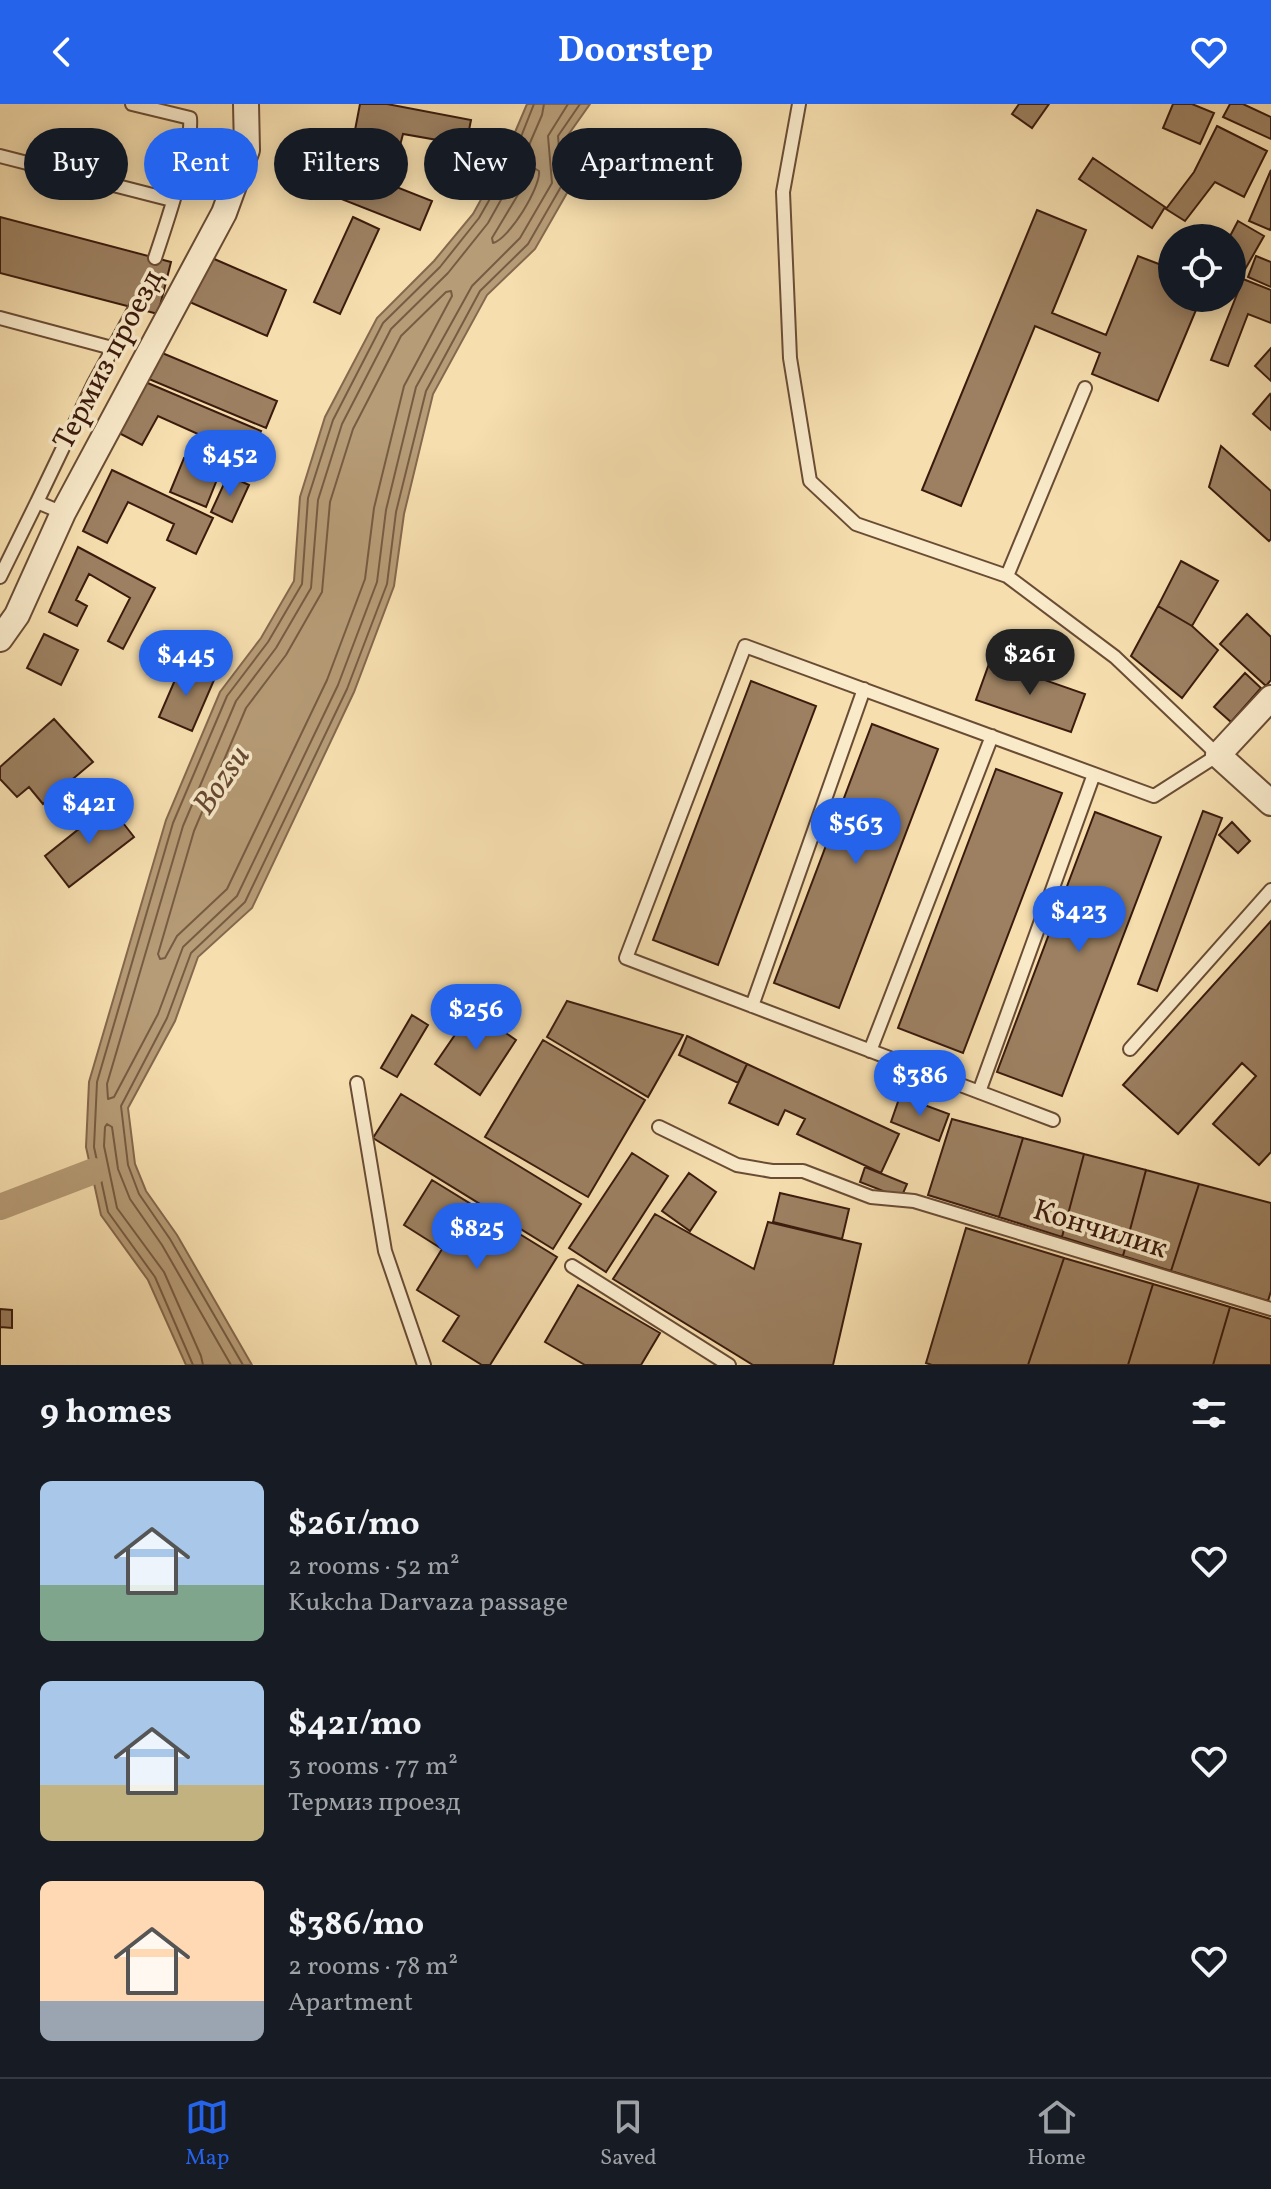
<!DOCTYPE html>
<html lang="en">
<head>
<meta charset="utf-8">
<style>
  :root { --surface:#171b24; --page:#242831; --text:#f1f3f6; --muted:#9ea1a6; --line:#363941; --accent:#2563eb }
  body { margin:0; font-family:Vollkorn,serif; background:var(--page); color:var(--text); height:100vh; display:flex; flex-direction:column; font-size:30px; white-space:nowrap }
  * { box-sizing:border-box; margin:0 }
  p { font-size:26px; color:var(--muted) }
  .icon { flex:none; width:44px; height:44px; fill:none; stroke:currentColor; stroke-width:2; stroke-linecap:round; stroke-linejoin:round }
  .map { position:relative; height:1261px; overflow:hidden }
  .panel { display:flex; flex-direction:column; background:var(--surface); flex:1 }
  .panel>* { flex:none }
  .guide { position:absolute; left:24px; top:24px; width:800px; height:72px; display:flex; gap:16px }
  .controls { position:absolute; left:1158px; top:120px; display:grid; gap:16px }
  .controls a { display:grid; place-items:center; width:88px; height:88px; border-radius:50%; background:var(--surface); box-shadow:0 4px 20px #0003; font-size:40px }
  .price { position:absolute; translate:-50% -68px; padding:0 18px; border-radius:28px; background:var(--accent); color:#fff; font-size:26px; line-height:52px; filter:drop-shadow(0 2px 4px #0008) }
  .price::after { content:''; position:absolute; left:50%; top:48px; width:24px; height:18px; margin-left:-12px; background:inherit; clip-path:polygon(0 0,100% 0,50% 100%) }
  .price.active { background:#222; color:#fff }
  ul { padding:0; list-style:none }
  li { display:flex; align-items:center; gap:24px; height:200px; padding:0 40px }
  li span { display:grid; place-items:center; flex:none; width:224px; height:160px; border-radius:12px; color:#555 }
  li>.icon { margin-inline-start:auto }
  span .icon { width:96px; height:96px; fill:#fffc; stroke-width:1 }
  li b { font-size:34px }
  h2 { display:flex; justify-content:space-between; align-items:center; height:96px; padding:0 40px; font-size:34px }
  .pill { padding:0 28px; border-radius:36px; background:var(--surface); box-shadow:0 4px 20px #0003; font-size:28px; line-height:72px }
  .pill.active { background:var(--accent); color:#fff }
  header { display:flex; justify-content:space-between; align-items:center; height:104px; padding:0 40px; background:var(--accent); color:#fff; font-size:36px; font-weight:700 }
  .tab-bar { display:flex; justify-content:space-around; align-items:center; height:112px; border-top:2px solid var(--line); background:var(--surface); font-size:22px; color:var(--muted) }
  .tab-bar a { display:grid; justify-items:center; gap:4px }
  .tab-bar .active { color:var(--accent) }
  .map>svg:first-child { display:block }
</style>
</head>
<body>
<header><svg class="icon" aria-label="back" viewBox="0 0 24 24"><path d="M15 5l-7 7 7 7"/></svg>Doorstep<svg class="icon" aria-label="heart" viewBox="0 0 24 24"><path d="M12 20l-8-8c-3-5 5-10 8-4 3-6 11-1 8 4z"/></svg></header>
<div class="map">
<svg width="1271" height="1261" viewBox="0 0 1271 1261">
  <rect width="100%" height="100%" fill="#f6deae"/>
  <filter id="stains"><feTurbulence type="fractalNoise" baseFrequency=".0025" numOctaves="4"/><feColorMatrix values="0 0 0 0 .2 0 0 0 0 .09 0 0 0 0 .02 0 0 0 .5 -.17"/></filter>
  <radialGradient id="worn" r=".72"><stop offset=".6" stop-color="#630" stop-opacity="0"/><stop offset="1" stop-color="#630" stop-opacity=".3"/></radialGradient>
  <path fill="#b69c77" stroke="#85684d" stroke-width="2" d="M527 0H590L566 34 571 82 535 145 487 191 433 290 404 410 394 482 354 588 252 804 198 853 175 917 128 1004 135 1060 146 1087 177 1131 252 1261H186L148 1176 101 1111 86 1043 89 978 166 716 220 588 261 534 294 477 300 393 325 313 377 214 434 157 473 110 504 54Z"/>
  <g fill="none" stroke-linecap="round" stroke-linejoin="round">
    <path stroke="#785c42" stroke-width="2" d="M544 0 542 11 520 62 488 119 448 169 391 225 342 320 318 396 311 484 276 544 236 597 183 722 107 980 108 995 114 993 158 910 183 843 237 792 338 581 377 478 386 406 416 283 472 182 520 134 552 79 548 32 568 0
      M534 64 539 67C541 83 509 135 493 139L492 134Z
      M451 187 452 192 404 282 374 404 365 475 327 576 227 785 177 832 165 854 160 855 158 850 194 727 246 604 286 551 322 488 330 398 353 325 401 232 446 188Z
      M193 1261 155 1173 108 1108 94 1043 97 978 173 719 227 592 268 538 302 480 308 394 333 316 383 219 440 163 479 114 511 58 534 0
      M203 1261 201 1252 164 1168 117 1104 104 1042 105 1023 107 1020 112 1023 118 1065 130 1095 162 1141 231 1261
      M243 1261 170 1135 139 1090 128 1061 121 1002 167 914 191 849 245 798 347 585 387 480 396 408 426 287 480 187 528 140 562 81 558 32 580 0"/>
    <path stroke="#b69c77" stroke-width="26" d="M0 1103 94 1067"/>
  </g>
  <path fill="#9c8061" stroke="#3b1b0d" stroke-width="2" d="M360 0H387L471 16 466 41 403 30 396 57 351 47Z
    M1019 0H1049L1032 24 1012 10Z
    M1173 0H1192L1214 9 1200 40 1163 24Z
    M1230 0H1243L1271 13V35L1223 13Z
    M1217 22 1267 47 1244 93 1215 78 1185 117 1166 105 1194 68Z
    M1093 54 1165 103 1152 124 1079 75Z
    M328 56 432 97 420 126 316 85Z
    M1271 66V123L1270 126 1249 117Z
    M1037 106 1086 126 1052 209 1106 231 1138 152 1172 165V194H1201L1158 297 1092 270 1100 249 1035 222 961 402 922 386Z
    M0 113 171 158 158 210 0 169Z
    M353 113 379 125 340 210 314 198Z
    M1238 117 1264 132 1239 176 1232 173V134H1229Z
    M205 151 286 186 267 232 185 196Z
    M1256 152 1271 158V183L1248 173Z
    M1243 175 1271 186V219L1248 210 1228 262 1211 256Z
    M1271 244V277L1255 262Z
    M155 246 277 297 266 324 144 273Z
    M143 277 261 327 249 353 158 312 142 341 119 329Z
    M1270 290 1271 292V326L1253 310Z
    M1221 342 1271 387V435L1269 437 1209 383Z
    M184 354 220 368 206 403 170 388Z
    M112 366 213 414 196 450 167 436 174 420 128 398 107 439 83 427Z
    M228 371 249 381 232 418 211 408Z
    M78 443 155 484 123 545 108 537 130 494 89 470 76 496 87 502 77 522 49 508Z
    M1181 457 1218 477 1192 522 1158 502Z
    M1158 502 1192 522 1218 546 1182 594 1131 552Z
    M1247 510 1271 533V576L1266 582 1220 540Z
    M44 530 78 546 61 581 27 564Z
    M990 557 1085 590 1071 628 976 596Z
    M181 562 214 576 192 627 159 613Z
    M1245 569 1261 584 1231 618 1214 603Z
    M751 577 816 602 718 861 653 836Z
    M54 615 93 658 43 700 29 683 17 693 0 675V663Z
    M872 620 938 645 839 904 774 879Z
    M996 665 1062 689 963 949 898 924Z
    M109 701 134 733 69 783 45 752Z
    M1203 707 1222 714 1157 887 1138 880Z
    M1095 708 1161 733 1062 992 997 968Z
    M1232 718 1250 737 1238 749 1219 731Z
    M1271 817V1048L1259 1061 1213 1020 1256 972 1242 959 1178 1030 1123 981Z
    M567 897 683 931 648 993 547 933Z
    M472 906 516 936 480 991 435 960Z
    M412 911 428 921 397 973 381 964Z
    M687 932 747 960 738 979 679 951Z
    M543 936 645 996 588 1093 485 1033Z
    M747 960 899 1030 881 1069 797 1030 805 1015 785 1006 778 1021 729 999Z
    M401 990 581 1100 553 1145 373 1034Z
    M900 992 949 1010 939 1037 891 1018Z
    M952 1015 1023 1034 999 1113 928 1091Z
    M1023 1034 1084 1050 1062 1133 999 1113Z
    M632 1049 668 1072 606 1168 569 1144Z
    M1084 1050 1146 1066 1123 1152 1062 1133Z
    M865 1063 907 1080 901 1094 860 1078Z
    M1146 1066 1199 1080 1171 1167 1123 1152Z
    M689 1069 716 1088 690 1127 662 1107Z
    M432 1076 557 1153 490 1261H482L443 1237 459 1212 417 1186 442 1145 404 1121Z
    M1199 1080 1271 1099V1187L1268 1197 1171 1167Z
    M780 1089 849 1105 842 1135 773 1118Z
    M655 1110 754 1165 768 1118 861 1140 833 1261H753L613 1175Z
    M966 1124 1064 1154 1028 1261H932L926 1259Z
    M1064 1154 1153 1180 1128 1261H1028Z
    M1153 1180 1230 1203 1213 1261H1128Z
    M578 1181 660 1229 641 1261H585L545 1238Z
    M1230 1203 1271 1215V1261H1213Z
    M0 1205 12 1206V1224L0 1223V1261Z"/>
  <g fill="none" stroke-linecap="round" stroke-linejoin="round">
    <defs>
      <path id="lane" d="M132 0 190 14C193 42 165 124 155 154
        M799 0 783 88 790 254 810 377 856 420 1007 472 1115 553 1218 651 1154 692 745 542 626 854 1053 1016
        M0 52 172 96
        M0 214 112 244
        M63 409 37 398 94 279 135 204
        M1007 472 1085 284
        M0 473 37 398
        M752 902 864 585
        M1130 945 1271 786
        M870 947 992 632
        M357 979 385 1147 424 1261
        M979 988 1094 670
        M659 1023 737 1061 772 1067H803L871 1093 914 1097 1271 1205
        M572 1162 729 1261"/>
      <path id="street" d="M0 535 17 511 63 409 224 109 247 46 246 0
        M1271 594 1218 651 1271 699"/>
    </defs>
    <use href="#lane" stroke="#6a4c35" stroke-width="16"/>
    <use href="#street" stroke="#6a4c35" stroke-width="28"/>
    <use href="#lane" stroke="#f9eaca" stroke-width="12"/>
    <use href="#street" stroke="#f9eaca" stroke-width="24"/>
  </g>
  <g text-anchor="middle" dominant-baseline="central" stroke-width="7" stroke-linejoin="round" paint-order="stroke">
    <g font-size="30" fill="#3b1b0d" stroke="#f9eaca">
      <text transform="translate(109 256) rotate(-62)">Термиз проезд</text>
      <text transform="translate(1100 1126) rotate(17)">Кончилик</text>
    </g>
    <g font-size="32" font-style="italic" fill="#664832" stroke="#f9eaca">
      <text transform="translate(223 677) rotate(-56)">Bozsu</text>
    </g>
  </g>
  <rect width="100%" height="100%" filter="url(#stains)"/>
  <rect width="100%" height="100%" fill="url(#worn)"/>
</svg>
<div class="controls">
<a><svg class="icon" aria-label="locate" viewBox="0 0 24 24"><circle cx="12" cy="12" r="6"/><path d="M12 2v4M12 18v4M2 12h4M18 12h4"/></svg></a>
</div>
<b class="price" style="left:230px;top:394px">$452</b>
<b class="price active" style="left:1030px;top:593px">$261</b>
<b class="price" style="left:186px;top:594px">$445</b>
<b class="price" style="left:89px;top:742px">$421</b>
<b class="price" style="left:856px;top:762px">$563</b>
<b class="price" style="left:1079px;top:850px">$423</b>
<b class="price" style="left:476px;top:948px">$256</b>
<b class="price" style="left:920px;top:1014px">$386</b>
<b class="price" style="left:477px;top:1167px">$825</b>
<div class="guide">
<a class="pill">Buy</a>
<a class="pill active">Rent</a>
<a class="pill">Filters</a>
<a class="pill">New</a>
<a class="pill">Apartment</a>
</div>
</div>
<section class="panel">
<h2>9 homes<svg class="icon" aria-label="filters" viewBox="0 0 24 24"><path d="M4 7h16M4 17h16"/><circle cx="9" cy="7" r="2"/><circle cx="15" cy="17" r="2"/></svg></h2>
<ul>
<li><span style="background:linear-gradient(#a9c7e8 65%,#7fa58c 0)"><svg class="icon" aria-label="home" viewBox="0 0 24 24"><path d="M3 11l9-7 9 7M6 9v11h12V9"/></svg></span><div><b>$261/mo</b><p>2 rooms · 52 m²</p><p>Kukcha Darvaza passage</p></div><svg class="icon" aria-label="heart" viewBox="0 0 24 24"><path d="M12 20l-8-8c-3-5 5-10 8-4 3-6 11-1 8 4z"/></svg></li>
<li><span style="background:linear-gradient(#a9c7e8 65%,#c2b280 0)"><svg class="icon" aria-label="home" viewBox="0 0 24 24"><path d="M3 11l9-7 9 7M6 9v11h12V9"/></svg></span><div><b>$421/mo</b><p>3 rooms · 77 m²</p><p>Термиз проезд</p></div><svg class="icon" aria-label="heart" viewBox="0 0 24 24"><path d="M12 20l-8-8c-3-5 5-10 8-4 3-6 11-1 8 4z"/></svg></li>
<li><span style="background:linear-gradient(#ffd9b3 75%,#9aa5b1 0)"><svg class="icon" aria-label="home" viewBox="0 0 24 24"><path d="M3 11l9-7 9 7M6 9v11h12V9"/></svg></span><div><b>$386/mo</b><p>2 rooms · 78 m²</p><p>Apartment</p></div><svg class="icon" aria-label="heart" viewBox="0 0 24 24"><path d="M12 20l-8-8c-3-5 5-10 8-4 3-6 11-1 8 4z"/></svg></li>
</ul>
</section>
<nav class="tab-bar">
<a class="active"><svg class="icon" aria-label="map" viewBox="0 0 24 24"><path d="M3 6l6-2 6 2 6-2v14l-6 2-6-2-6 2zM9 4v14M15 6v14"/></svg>Map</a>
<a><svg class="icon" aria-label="saved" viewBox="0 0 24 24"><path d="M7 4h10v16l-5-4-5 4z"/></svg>Saved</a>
<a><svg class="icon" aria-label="home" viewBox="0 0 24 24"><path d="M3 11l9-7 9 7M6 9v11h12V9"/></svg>Home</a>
</nav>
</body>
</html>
